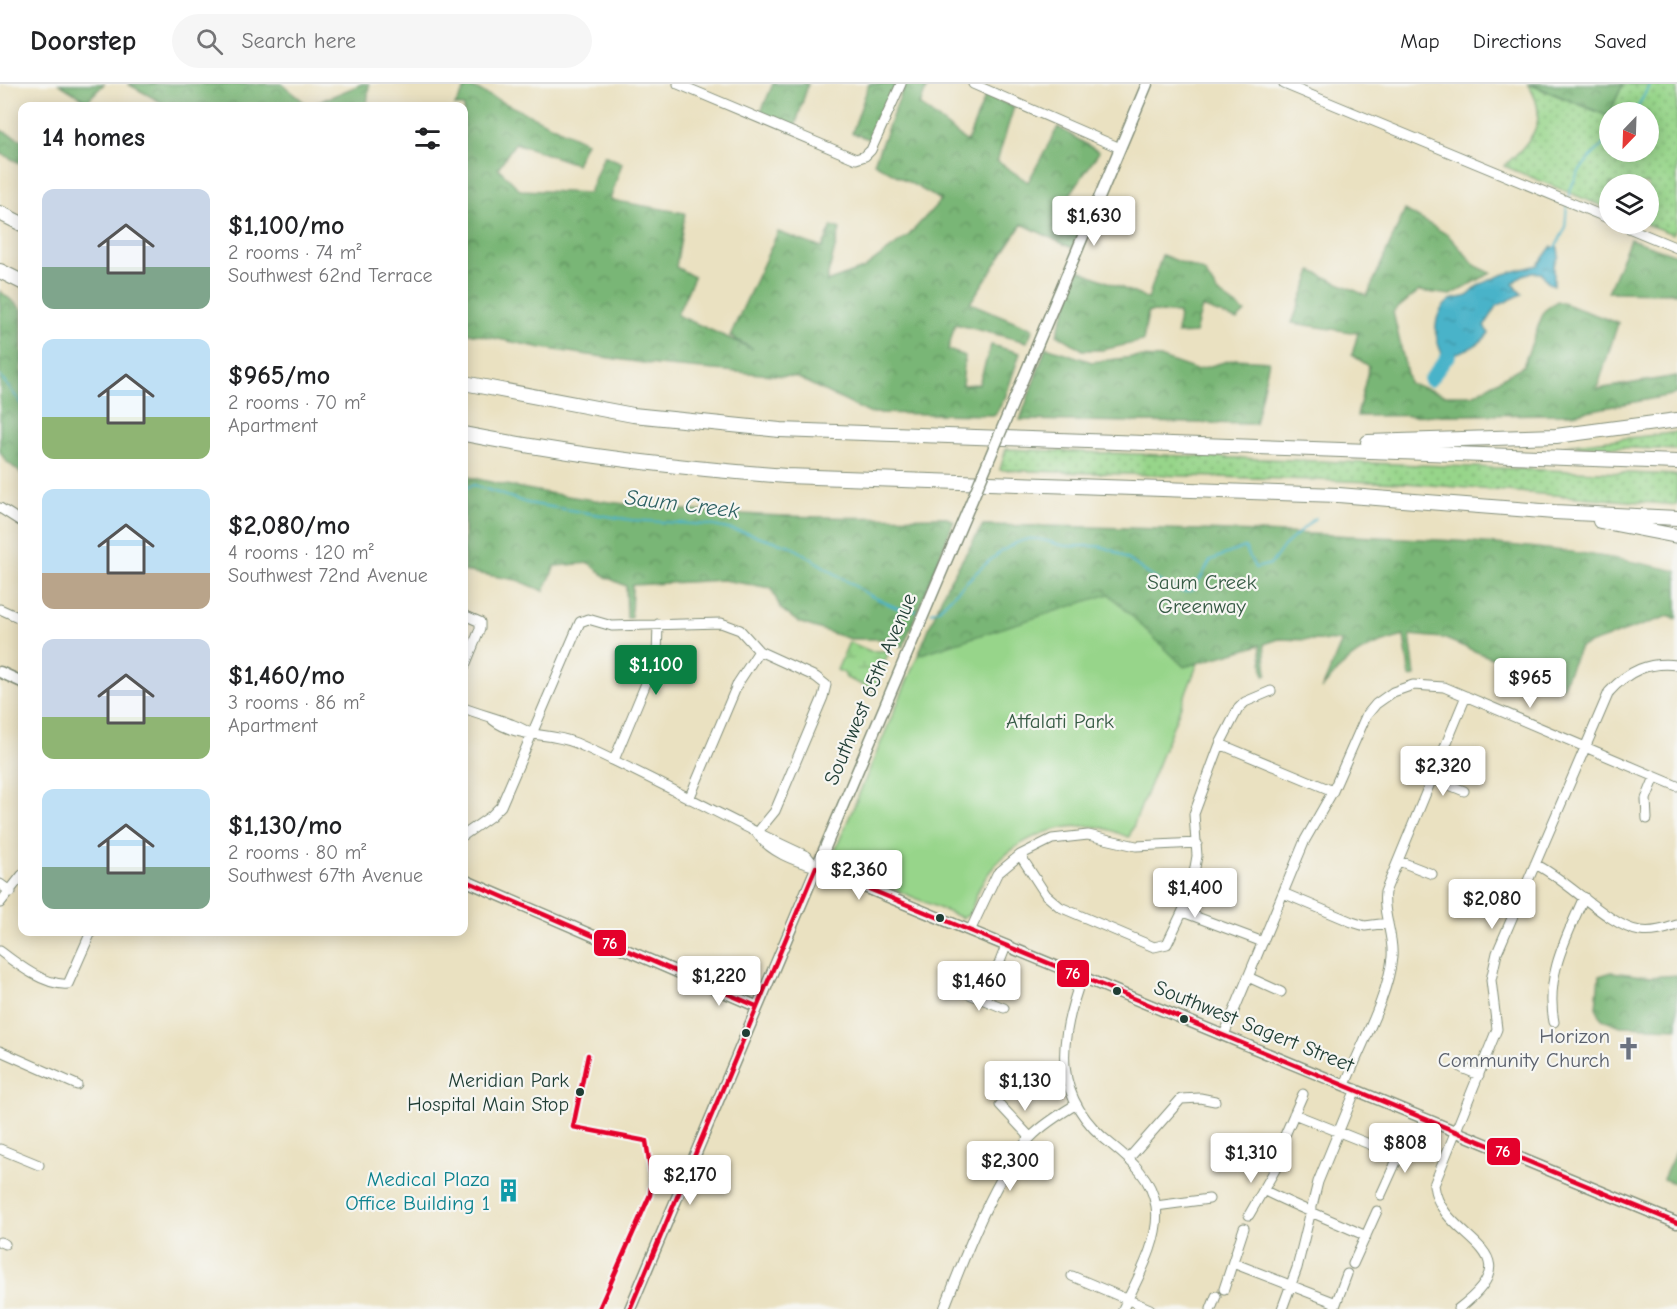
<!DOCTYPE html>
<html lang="en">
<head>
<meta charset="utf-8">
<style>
  :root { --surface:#fff; --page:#f6f6f6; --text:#202124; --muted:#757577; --line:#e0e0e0; --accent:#0b8043 }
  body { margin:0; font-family:"Comic Neue",sans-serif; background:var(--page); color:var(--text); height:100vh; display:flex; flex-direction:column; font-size:22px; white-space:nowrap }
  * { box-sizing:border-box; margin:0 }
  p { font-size:20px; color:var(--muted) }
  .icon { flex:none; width:33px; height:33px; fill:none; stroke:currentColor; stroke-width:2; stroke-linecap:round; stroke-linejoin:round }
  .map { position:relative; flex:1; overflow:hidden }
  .sheet { position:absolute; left:18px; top:18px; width:450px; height:834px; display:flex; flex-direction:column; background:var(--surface); border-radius:12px; box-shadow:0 3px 15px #0003 }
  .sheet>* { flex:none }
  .needle { width:39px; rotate:203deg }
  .tools { position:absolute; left:1599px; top:18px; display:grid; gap:12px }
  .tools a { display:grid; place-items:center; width:60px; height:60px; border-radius:50%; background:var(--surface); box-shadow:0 3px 15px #0003; font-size:30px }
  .price { position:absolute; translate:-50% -51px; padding:0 14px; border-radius:6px; background:#fff; color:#222; font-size:20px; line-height:39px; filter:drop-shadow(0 2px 3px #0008) }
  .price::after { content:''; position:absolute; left:50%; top:36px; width:18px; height:14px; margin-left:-9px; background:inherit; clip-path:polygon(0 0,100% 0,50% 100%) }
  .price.active { background:var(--accent); color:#fff }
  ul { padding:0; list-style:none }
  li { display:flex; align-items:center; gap:18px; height:150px; padding:0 24px }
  li span { display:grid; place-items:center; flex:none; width:168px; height:120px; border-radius:12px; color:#555 }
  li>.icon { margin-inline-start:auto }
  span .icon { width:72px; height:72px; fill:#fffc; stroke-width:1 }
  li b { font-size:26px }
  h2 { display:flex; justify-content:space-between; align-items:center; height:72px; padding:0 24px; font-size:26px }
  header { display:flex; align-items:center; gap:36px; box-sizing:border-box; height:84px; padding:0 30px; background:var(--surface); border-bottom:2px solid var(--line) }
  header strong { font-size:28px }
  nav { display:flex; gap:33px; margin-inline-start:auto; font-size:21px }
  .search { width:420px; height:54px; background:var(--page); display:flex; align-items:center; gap:15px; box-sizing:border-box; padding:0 21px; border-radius:33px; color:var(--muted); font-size:22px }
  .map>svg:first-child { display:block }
</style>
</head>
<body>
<header>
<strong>Doorstep</strong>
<div class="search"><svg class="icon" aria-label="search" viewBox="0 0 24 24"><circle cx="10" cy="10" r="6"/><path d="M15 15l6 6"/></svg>Search here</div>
<nav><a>Map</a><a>Directions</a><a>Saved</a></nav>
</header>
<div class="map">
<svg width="1677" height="1225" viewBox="0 0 1677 1225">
  <defs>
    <pattern id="grass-dots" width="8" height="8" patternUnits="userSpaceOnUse" patternTransform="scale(1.5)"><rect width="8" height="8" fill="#97d58a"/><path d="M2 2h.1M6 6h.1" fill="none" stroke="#7bae72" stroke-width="1.8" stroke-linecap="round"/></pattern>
    <pattern id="forest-crowns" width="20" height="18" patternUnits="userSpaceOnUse" patternTransform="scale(1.5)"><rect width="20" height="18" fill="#79b676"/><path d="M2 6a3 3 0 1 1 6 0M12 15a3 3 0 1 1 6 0" fill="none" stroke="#639562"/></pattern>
    <pattern id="wetland-marsh" width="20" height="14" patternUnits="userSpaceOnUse" patternTransform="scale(1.5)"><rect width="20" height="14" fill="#97d58a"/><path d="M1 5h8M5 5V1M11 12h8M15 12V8" fill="none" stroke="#7bae72"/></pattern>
    <pattern id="water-ripples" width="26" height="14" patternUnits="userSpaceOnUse" patternTransform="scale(1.5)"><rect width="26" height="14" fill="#4ab3c9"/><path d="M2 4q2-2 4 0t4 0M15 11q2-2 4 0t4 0" fill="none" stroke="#3d93a4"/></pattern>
  </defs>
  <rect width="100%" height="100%" fill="#f6f6f2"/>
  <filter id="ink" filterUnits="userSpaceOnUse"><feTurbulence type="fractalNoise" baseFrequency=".0167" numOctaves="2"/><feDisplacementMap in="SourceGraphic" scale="12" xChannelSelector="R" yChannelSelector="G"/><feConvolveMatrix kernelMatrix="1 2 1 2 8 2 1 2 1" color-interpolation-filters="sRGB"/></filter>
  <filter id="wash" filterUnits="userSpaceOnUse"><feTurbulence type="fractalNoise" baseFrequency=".008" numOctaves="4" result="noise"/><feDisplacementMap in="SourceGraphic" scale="24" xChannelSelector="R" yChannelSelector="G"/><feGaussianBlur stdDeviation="1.35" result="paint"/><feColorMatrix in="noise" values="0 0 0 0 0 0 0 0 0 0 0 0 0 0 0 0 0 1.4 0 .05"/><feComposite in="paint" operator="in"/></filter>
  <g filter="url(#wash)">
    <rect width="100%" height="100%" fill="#eae1c1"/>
    <path fill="url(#grass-dots)" stroke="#5b895f" stroke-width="1.5" d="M1528 0 1608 32 1610 29V68H1648V28H1610L1623 0H1677V143L1673 150 1646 140 1648 100H1610L1609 125 1504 82C1532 56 1551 37 1528 0Z
      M1677 348V366L1564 361 1664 350Z
      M1006 365 1677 391V421L1406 399 1000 386Z"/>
    <path fill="url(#forest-crowns)" stroke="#4c7a55" stroke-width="1.5" d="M59 0H104L87 17Z
      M128 0H282L309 22 362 0H369L367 22H168Z
      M773 0H808L795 43 760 30Z
      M869 0H896L872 56 852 49Z
      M905 0H928L920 21 967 58 986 11 1014 23 997 77 1028 98 1058 43 1099 68 1069 112 1088 129 1072 164 1022 140 970 219 1033 245 1027 258 955 240 948 266 965 272 962 301 979 300 991 261 1020 269 1005 314 995 331 869 329 796 293 657 281 542 264 464 248V22H455L467 1 586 58 576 80 515 59 498 84 520 106 589 109 604 71 622 79 610 116 685 129 676 183 694 193 677 231 753 265 730 252 778 148 822 164 832 142 840 145 826 198 863 185 909 151 941 116 874 79Z
      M1530 0H1623L1608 32Z
      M0 46 22 56V80L0 69Z
      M1405 126 1448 151 1476 182 1491 189 1451 211 1419 207 1393 228 1409 299 1445 311H1473L1523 282 1544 227 1557 217 1618 239 1597 305 1677 292V310L1572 330 1357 332 1369 282 1352 271 1358 249 1292 239 1312 187 1367 212Z
      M1630 155 1677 171V209L1608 208Z
      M1162 171 1204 187 1217 208 1245 228 1237 236 1202 223 1195 249 1177 250 1179 229 1148 228 1143 257 1102 266H1083L1057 250 1079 186 1148 215Z
      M0 207 22 225V390L5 376 0 367Z
      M1046 263 1092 278 1133 273 1162 274 1196 286 1235 275 1269 277 1255 340 1020 336Z
      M464 392C620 429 784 436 944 433L954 437 903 563 885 555H850L798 538 781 525 771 504 723 496 632 501 631 534H627L626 502 606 493 589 479 555 482 544 507 517 496 464 487Z
      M983 441C1106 443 1229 446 1352 452 1460 456 1571 462 1677 487V535L1669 532 1580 563 1562 603 1443 554 1410 551 1415 592 1410 593 1404 552C1362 563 1349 571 1322 605L1342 557 1279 555 1264 560 1267 590 1264 591 1260 561 1184 583 1109 511 918 571 946 503Z
      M1612 888 1650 893 1677 891V944L1621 942 1602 935 1596 923 1599 892Z
      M1677 1065V1100L1663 1095Z"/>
    <path fill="url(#wetland-marsh)" stroke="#5b895f" stroke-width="1.5" d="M849 558 870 567H889L874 606 846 594 844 589 837 586Z"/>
    <path fill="#97d58a" stroke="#5b895f" stroke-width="1.5" d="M1109 510 1184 583 1198 579 1129 753C1118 750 1110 744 1098 743 1052 737 1004 760 981 801 975 811 974 821 969 831L962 834 835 780 832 774 918 571Z"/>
    <path fill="url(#water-ripples)" stroke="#34787e" stroke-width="1.5" d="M1551 163 1558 164 1559 172 1554 181V201L1548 199 1542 189C1529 188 1521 189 1513 200L1522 210 1497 222 1484 243 1489 249C1480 262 1459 270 1443 272 1434 254 1431 231 1449 217 1454 213 1461 215 1467 212 1472 209 1476 203 1481 200 1502 189 1516 187 1538 181Z"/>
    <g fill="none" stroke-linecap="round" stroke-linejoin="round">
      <path stroke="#4ab3c9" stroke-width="2" d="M1635 28 1650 0
        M1568 114C1574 88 1590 73 1610 54
        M1554 166 1565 145 1567 120
        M0 292 22 320
        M464 404 474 401 527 419 631 436 709 441 747 449 791 462 869 511 897 524 916 527
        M931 528 939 525C960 505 1000 459 1029 455 1043 453 1055 462 1069 462 1085 463 1099 459 1114 467 1139 480 1156 501 1184 508L1194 505 1211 476 1245 463 1255 484 1271 480 1284 462 1315 434"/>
      <path stroke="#4ab3c9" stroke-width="14" d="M1430 296 1449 271"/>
    </g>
  </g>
  <g filter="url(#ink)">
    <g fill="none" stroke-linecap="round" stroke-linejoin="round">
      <defs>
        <path id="minor" d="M678 0 856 75 865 72 871 66 901 0
          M973 0 1120 64
          M1284 0 1610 135
          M1619 140 1677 164
          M0 424 22 438
          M0 525 22 535
          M464 531 480 538V545L464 584
          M464 624C483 632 518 639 532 651
          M493 636C518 655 548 647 576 659 655 694 729 737 807 772L816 783
          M1220 660 1333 707
          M614 676 657 573 658 540
          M1432 694 1464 707
          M689 715 738 599 759 567
          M1647 735 1646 715 1655 693
          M757 749C769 768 795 777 816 783
          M464 751 491 732 501 722 580 538 588 535 612 542 721 539 740 546 759 567 816 593 826 601 823 613 775 727 757 749
          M1020 771 1046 811 1060 823 1154 863 1167 860 1190 812 1197 772 1194 730 1220 660 1238 625 1245 618 1271 607
          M1399 777 1432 790
          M1535 780C1567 795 1610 843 1640 847 1653 849 1665 845 1677 841
          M0 800 11 808
          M1283 809 1352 838 1365 842 1388 839
          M0 819 22 791
          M1183 828 1263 858
          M970 847 997 790 1020 771 1052 755 1088 751 1136 762 1197 759
          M0 867C17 880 45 902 68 900L91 848
          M1082 893C1058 957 1051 1014 1112 1061 1133 1078 1151 1094 1156 1122 1161 1156 1137 1195 1123 1225
          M1248 893 1281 908
          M964 908 1004 924
          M985 916 1006 862
          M1554 938C1545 892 1566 854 1584 813
          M1224 951 1305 756 1333 707 1366 632 1376 620 1393 608 1413 601 1444 603 1677 702
          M0 967 77 1001
          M1462 984 1479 991
          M1345 1001C1359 965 1389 911 1392 873 1394 851 1382 830 1385 808L1466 612
          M1000 1021 1030 1053
          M1294 1030 1399 1072
          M0 1065 39 1081
          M1278 1067 1303 1010
          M1130 1073 1181 1015 1200 1014 1215 1017
          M1263 1106C1297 1123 1331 1136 1366 1152
          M1381 1111 1405 1058
          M1156 1122 1209 1115
          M1249 1131 1276 1084
          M0 1158 5 1160
          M1233 1179 1336 1219
          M1353 1180 1377 1127
          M1072 1192 1150 1225
          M1224 1205 1244 1144
          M944 1225C962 1179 997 1086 1031 1053 1044 1040 1060 1030 1075 1021
          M1211 1225 1216 1212
          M1282 1225 1297 1184 1318 1098 1356 1005
          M1334 1225 1347 1190
          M1458 1225C1539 1164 1440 1158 1434 1101L1497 945 1491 896 1497 869 1609 608C1628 587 1649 577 1677 581"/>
        <path id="major" d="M1015 314 1147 0
          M0 588 22 598
          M816 783 1677 1139
          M464 796 756 922
          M630 1225 969 423"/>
        <path id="highway" d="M0 129 22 140
          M0 187 22 198
          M464 299 633 331 780 346 1677 378
          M464 350C571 371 677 384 786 392L1338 411 1554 428 1677 434
          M1368 358 1556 352 1677 336
          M1600 437 1677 452"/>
      </defs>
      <use href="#minor" stroke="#848f7a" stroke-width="11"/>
      <use href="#major" stroke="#848f7a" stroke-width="13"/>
      <use href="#highway" stroke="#848f7a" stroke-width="16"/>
      <use href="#minor" stroke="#fff" stroke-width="9"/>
      <use href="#major" stroke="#fff" stroke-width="10"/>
      <use href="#highway" stroke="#fff" stroke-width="14"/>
      <defs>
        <path id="major-bridge" d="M969 423 1015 314"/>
      </defs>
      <use href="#major-bridge" stroke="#848f7a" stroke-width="13" stroke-linecap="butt"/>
      <use href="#major-bridge" stroke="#fff" stroke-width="10"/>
      <defs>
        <path id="bus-1" d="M816 783 1677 1139
          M464 796 756 922
          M588 971 573 1043 646 1057 652 1096 650 1111 599 1225
          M630 1225 816 783"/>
      </defs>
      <use href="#bus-1" stroke="#f6f6f2" stroke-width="9"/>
      <use href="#bus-1" stroke="#e4002b" stroke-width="4.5"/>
    </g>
  </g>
  <defs>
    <symbol id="church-bare" viewBox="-9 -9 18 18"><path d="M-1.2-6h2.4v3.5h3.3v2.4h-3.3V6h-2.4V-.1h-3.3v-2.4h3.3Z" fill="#6b7280" stroke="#f6f6f2" stroke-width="2.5" paint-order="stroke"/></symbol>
    <symbol id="building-bare" viewBox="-9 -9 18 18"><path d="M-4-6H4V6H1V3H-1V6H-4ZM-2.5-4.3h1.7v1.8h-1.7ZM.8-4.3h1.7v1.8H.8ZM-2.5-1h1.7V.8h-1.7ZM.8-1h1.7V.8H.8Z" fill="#0f9aa8" stroke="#f6f6f2" stroke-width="2.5" paint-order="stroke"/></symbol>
  </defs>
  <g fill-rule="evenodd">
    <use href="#church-bare" x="1612" y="948" width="33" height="33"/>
    <use href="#building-bare" x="492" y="1090" width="33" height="33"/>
  </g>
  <g fill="#1f3d34" stroke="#f6f6f2" stroke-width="2">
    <circle cx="940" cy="834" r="5"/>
    <circle cx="1117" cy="907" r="5"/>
    <circle cx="1184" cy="935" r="5"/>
    <circle cx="746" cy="949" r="5"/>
    <circle cx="580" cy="1008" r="5"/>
  </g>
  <g text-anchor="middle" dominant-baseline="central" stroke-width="4.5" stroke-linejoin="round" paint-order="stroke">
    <g font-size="20" fill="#1f3d34" stroke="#f6f6f2" text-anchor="end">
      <text x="569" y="996">Meridian Park<tspan x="569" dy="24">Hospital Main Stop</tspan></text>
    </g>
    <g font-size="21" fill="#375b45" stroke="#f6f6f2">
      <text x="1202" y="498">Saum Creek<tspan x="1202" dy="24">Greenway</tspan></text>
      <text x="1060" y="637">Atfalati Park</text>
    </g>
    <g font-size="21" fill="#1f3d34" stroke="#f6f6f2">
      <text transform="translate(870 605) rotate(-67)">Southwest 65th Avenue</text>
      <text transform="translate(1254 942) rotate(22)">Southwest Sagert Street</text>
    </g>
    <g font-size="21" fill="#5b616d" stroke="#f6f6f2" text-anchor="end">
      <text x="1610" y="952">Horizon<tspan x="1610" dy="24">Community Church</tspan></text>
    </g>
    <g font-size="21" fill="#0d838f" stroke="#f6f6f2" text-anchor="end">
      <text x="490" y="1095">Medical Plaza<tspan x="490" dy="24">Office Building 1</tspan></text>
    </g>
    <g font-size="22" font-style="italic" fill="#2c6061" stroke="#f6f6f2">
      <text transform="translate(682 420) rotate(7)">Saum Creek</text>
    </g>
  </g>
  <g stroke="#f6f6f2" stroke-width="2">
    <rect x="593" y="845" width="34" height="28" rx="6" fill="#e4002b"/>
    <rect x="1056" y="875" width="34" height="29" rx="6" fill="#e4002b"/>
    <rect x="1486" y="1053" width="35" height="29" rx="6" fill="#e4002b"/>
  </g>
  <g font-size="16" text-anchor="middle" font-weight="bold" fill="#fff">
    <text x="610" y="865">76</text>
    <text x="1073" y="895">76</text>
    <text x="1503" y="1073">76</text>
  </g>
</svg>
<div class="tools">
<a><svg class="needle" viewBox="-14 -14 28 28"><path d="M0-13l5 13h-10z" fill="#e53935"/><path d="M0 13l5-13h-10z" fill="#757577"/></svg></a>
<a><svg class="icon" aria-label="layers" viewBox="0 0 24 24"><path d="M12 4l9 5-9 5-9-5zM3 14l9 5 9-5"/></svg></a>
</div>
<b class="price" style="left:1094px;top:163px">$1,630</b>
<b class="price active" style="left:656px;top:612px">$1,100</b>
<b class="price" style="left:1530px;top:625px">$965</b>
<b class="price" style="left:1443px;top:713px">$2,320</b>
<b class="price" style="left:859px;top:817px">$2,360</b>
<b class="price" style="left:1195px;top:835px">$1,400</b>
<b class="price" style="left:1492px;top:846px">$2,080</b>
<b class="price" style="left:719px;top:923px">$1,220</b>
<b class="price" style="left:979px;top:928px">$1,460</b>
<b class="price" style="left:1025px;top:1028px">$1,130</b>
<b class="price" style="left:1405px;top:1090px">$808</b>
<b class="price" style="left:1251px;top:1100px">$1,310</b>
<b class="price" style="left:1010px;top:1108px">$2,300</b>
<b class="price" style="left:690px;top:1122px">$2,170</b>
<section class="sheet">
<h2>14 homes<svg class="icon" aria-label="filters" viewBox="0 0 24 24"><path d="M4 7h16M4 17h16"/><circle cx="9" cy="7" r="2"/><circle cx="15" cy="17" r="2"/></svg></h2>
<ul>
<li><span style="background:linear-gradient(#c9d6e8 65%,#7fa58c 0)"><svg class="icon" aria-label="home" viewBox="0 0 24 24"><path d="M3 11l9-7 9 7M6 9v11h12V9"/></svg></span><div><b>$1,100/mo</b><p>2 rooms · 74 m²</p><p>Southwest 62nd Terrace</p></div></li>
<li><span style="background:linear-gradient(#bfe0f5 65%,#8fb573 0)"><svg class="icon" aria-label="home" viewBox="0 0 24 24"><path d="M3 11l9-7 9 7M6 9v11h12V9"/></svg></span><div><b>$965/mo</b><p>2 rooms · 70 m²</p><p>Apartment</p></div></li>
<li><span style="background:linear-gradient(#bfe0f5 70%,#b9a48a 0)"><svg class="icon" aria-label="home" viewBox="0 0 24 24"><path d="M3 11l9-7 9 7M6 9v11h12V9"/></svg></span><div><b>$2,080/mo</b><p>4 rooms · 120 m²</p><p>Southwest 72nd Avenue</p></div></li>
<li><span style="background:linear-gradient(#c9d6e8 65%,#8fb573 0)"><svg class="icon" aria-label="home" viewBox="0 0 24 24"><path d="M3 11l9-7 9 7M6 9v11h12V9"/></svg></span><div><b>$1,460/mo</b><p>3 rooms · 86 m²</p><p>Apartment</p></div></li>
<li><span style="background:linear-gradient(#bfe0f5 65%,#7fa58c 0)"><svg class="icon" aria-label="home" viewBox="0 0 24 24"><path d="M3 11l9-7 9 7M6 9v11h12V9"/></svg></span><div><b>$1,130/mo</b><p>2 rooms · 80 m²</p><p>Southwest 67th Avenue</p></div></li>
</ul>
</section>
</div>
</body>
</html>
